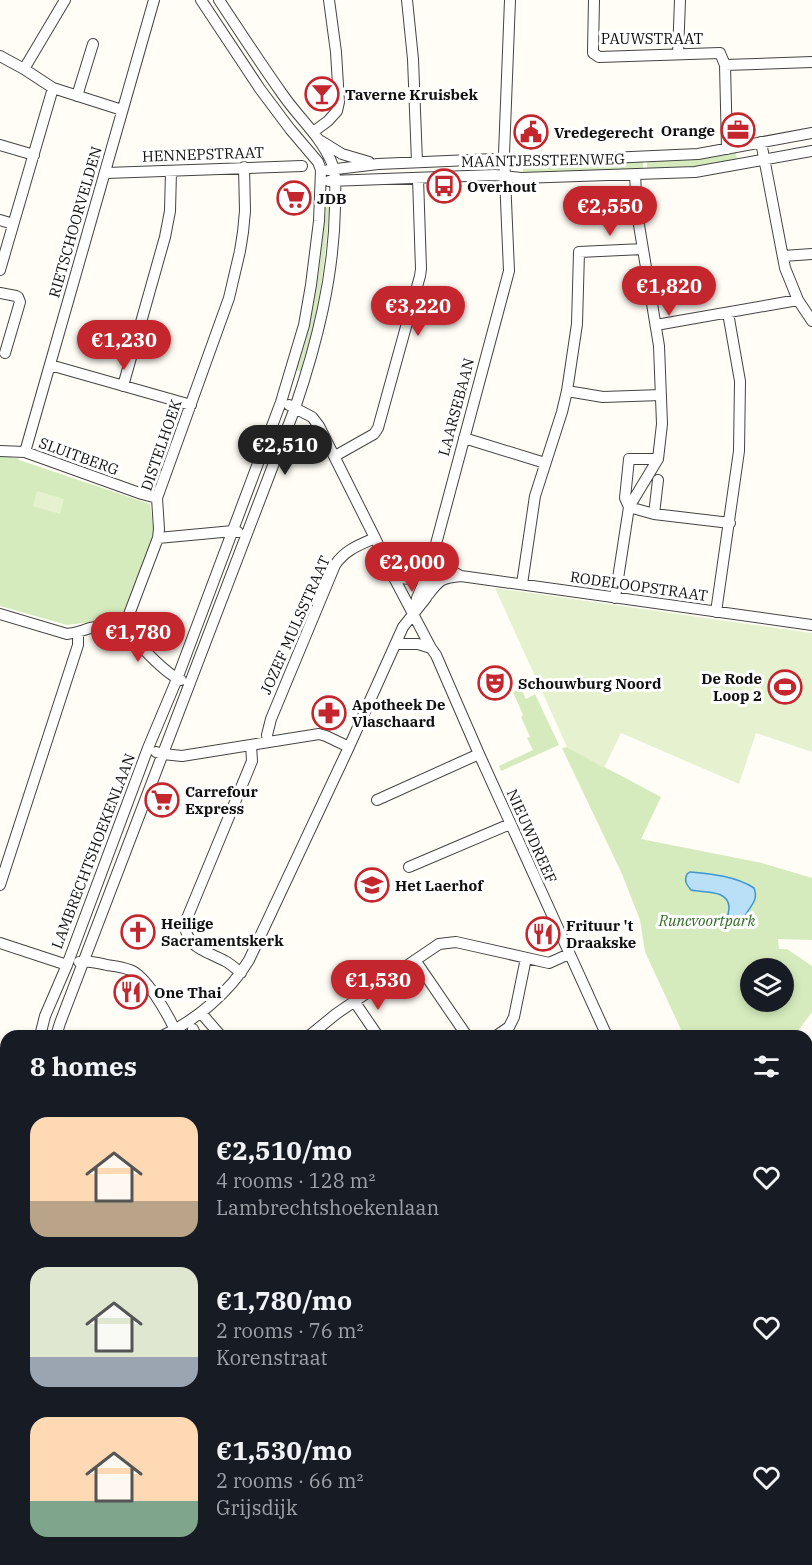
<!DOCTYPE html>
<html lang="en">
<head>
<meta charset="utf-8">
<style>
  :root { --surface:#171b24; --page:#242831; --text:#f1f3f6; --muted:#9ea1a6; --accent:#c4262e }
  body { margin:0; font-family:"IBM Plex Serif",serif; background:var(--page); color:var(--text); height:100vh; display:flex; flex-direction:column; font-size:22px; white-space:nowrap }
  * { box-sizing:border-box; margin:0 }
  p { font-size:20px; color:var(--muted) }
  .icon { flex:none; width:33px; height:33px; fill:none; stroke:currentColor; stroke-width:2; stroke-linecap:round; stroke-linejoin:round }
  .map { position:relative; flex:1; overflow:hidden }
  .details { position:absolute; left:0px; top:1030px; width:813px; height:536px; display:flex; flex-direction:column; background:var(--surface); border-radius:18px 18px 0 0; box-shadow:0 3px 9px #0003 }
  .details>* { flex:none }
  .tools { position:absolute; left:740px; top:958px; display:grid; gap:12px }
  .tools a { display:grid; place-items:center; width:54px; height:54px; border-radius:50%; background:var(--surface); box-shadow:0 3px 9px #0003; font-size:30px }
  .price { position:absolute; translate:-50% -51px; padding:0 14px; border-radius:21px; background:var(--accent); color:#fff; font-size:20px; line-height:39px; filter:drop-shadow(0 2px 3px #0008) }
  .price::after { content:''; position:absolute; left:50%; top:36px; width:18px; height:14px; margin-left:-9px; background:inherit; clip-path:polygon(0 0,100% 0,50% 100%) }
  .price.active { background:#222; color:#fff }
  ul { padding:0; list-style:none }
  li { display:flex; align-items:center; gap:18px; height:150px; padding:0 30px }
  li span { display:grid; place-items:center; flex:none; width:168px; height:120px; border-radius:18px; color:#555 }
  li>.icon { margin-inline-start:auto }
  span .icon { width:72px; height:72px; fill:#fffc; stroke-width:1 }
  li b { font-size:26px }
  h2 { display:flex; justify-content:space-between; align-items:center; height:72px; padding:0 30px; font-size:26px }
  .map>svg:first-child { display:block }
</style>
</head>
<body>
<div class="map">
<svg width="812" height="1565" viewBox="0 0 812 1565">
  <rect width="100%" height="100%" fill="#fffdf5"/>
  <path fill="#d5ebbd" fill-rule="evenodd" d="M736 151 737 161 699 168 647 170V160Z
    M643 160V170L533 174 523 172V166Z
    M328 204 331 207 332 210 329 211C325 262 319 316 302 365L305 368 304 372 295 370 309 314H312L319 272 326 210 323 209 324 206Z
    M0 454H12V458H18L19 460 150 504 154 533 124 613 113 619 67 625 0 606Z
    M521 689 526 699 535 694 559 745 501 771 499 766 533 750 527 738 530 737 521 717 523 715 513 692Z
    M567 747 661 797 641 839 762 863 812 878V940L778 939 779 949H787L812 966V1012L794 1036H684L645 952 640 920 622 874 562 748ZM750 969H783V1002H750Z
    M142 1560H226L222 1565H149Z"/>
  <path fill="#e6f2cf" d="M37 491 64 499 60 514 33 506Z
    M495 588 812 633V752L756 733 739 784 621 733 604 768 567 747Z"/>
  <path fill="#b9e0f7" stroke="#3f96cf" stroke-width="1.5" d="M690 872C712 874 735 876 754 888 758 899 753 903 748 911 745 915 743 921 741 925L733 927 727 922C727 917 729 912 729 907 728 889 703 893 691 890 686 884 684 881 687 874Z"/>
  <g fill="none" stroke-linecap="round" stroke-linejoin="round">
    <defs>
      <path id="minor" d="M407 0 413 59 417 162
        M594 0 593 50V53L599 57 720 53 725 65 727 149
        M678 54 680 0
        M0 56 24 69 53 88 122 110
        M725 65 812 62
        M24 69 65 0
        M77 96 93 44
        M313 132 328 121 337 111 339 102 336 52 329 0
        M321 141 342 154 369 162
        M761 142 785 268 798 300 812 321
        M0 145 34 155
        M328 170 378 164 494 159 521 162 698 154 812 133
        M106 173 302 166
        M329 181 495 175 521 178 695 172 812 151
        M0 220 13 224
        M783 256 812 254
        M0 270 53 88
        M0 293 16 296 18 297 20 302 5 353
        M656 325 798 300
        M50 365 191 405
        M123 386 165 237 170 211 171 171
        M567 391 603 397 661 395
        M289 405 312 417 319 426 375 538 392 574 431 648 436 655 479 754 607 1036
        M464 438 545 463
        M0 451 25 452 142 494 157 498
        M25 452 154 0
        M335 456 374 434 378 428 420 276 421 269 418 178
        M629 507 654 514 730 523
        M629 507 625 498 629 459H658
        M654 514 658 480
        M158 538 233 531 238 532
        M392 574C400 578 408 581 417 578 421 576 425 572 430 570 440 567 451 570 459 575
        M522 584 535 496 562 412 567 391 577 324 579 252 643 249
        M428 595C440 579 442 578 461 576L812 625
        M615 598 629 507 658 459 662 424 659 346 637 213 635 174
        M716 612 739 451 740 381 728 313
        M0 614 67 634C76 633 78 632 87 629 98 625 111 625 123 625
        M414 614 417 598 429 570 509 271 504 154 510 0
        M123 625 128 617 158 538 159 529 157 498 229 298 240 251 243 232 245 211 244 167
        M123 625C133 639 165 674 181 680
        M396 644H418L431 648
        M268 742 267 735 271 719 335 565C345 550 359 545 375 538
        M156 752 163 754 182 756 319 734 326 736 349 747
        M377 800 479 754
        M409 867 510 824
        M0 885 78 645V633
        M0 943 67 965
        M415 960 467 1036
        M79 962C88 960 98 963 107 965 114 966 123 967 130 970 146 975 168 1015 175 1030
        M241 973C236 969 231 964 225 961 207 951 185 948 185 923L252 761 251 745
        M354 1001 378 1036
        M201 1013 221 1036
        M193 1029 196 1036
        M40 1036 45 1016 67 965 148 748 177 679 281 402 304 325 311 285 319 221 321 170 318 162 290 129 260 89 201 0
        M56 1036 60 1023 295 408C317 343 334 276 335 207 335 192 337 175 331 161 320 136 299 118 283 95 261 64 240 32 219 0
        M162 1036C195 1021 230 992 249 960L349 747 403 627 426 598 430 582 429 574
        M309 1036 336 1014 439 944 456 942 549 963 569 954
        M496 1036 509 1027 514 1017 526 958
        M0 1148 6 1138
        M0 1169 6 1160
        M0 1247 6 1251
        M807 1254 812 1243
        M0 1335 6 1325
        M807 1358 812 1363
        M0 1423 6 1427
        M0 1472 6 1464
        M807 1474 812 1486
        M468 1560 469 1565
        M476 1560 481 1565
        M673 1560 675 1565
        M231 1565 235 1560
        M336 1565 340 1560
        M645 1565 653 1560"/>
      <path id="major" d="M807 1511 812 1508
        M0 1523 6 1527
        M807 1526 812 1522
        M0 1541 6 1545
        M27 1560 34 1565
        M52 1560 59 1565
        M729 1565 735 1560
        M754 1565 761 1560"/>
    </defs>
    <use href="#minor" stroke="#444" stroke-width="12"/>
    <use href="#major" stroke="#222" stroke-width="14"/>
    <use href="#minor" stroke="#fff" stroke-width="10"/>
    <use href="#major" stroke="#f9d66b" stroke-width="12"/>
    <path stroke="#c4262e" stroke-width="1.5" d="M807 1520 812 1516
      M0 1531 6 1536
      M36 1560 43 1565
      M739 1565 745 1560"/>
  </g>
  <defs>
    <symbol id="bar-ring" viewBox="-11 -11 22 22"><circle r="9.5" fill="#fff" stroke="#c4262e" stroke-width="1.5"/><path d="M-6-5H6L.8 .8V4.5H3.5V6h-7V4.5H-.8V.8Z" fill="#c4262e"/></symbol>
    <symbol id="office-ring" viewBox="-11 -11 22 22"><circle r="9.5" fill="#fff" stroke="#c4262e" stroke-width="1.5"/><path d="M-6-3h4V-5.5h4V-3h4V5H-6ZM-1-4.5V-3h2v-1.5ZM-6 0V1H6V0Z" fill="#c4262e"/></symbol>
    <symbol id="civic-ring" viewBox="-11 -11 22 22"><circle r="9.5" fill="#fff" stroke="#c4262e" stroke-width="1.5"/><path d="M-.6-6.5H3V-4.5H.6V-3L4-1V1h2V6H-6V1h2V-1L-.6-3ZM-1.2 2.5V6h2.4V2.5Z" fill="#c4262e"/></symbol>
    <symbol id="bus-ring" viewBox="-11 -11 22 22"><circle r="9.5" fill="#fff" stroke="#c4262e" stroke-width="1.5"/><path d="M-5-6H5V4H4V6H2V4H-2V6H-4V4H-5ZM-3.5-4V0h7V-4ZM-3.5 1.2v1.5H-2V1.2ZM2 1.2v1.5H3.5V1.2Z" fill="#c4262e"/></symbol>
    <symbol id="supermarket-ring" viewBox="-11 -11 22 22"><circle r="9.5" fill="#fff" stroke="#c4262e" stroke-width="1.5"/><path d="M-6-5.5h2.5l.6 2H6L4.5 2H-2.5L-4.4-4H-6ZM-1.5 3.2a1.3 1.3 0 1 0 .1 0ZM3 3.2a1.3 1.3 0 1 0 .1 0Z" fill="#c4262e"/></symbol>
    <symbol id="theatre-ring" viewBox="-11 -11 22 22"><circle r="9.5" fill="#fff" stroke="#c4262e" stroke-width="1.5"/><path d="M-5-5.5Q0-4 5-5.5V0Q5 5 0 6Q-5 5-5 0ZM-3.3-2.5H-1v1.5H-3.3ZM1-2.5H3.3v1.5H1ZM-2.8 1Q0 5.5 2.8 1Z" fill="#c4262e"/></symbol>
    <symbol id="stadium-ring" viewBox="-11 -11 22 22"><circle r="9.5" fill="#fff" stroke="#c4262e" stroke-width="1.5"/><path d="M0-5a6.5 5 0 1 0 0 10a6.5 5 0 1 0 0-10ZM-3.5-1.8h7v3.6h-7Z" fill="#c4262e"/></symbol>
    <symbol id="pharmacy-ring" viewBox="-11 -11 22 22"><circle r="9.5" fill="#fff" stroke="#c4262e" stroke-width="1.5"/><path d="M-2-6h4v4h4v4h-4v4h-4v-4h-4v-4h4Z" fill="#c4262e"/></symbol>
    <symbol id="school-ring" viewBox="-11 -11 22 22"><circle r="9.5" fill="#fff" stroke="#c4262e" stroke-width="1.5"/><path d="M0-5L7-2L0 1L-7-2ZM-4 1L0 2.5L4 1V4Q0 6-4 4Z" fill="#c4262e"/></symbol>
    <symbol id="church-ring" viewBox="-11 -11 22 22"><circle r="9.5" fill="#fff" stroke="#c4262e" stroke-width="1.5"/><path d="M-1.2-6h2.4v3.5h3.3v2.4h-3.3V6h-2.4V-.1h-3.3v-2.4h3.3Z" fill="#c4262e"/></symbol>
    <symbol id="restaurant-ring" viewBox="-11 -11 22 22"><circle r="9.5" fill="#fff" stroke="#c4262e" stroke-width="1.5"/><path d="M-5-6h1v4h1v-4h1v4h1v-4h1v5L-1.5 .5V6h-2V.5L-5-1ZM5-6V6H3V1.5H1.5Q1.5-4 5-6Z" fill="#c4262e"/></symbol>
  </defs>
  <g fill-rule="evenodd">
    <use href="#bar-ring" x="303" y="75" width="38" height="38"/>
    <use href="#office-ring" x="719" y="111" width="38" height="38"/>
    <use href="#civic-ring" x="512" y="113" width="38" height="38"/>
    <use href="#bus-ring" x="425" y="167" width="38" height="38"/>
    <use href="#supermarket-ring" x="275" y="179" width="38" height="38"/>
    <use href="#theatre-ring" x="476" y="664" width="38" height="38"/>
    <use href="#stadium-ring" x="766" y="668" width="38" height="38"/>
    <use href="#pharmacy-ring" x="310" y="694" width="38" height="38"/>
    <use href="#supermarket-ring" x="143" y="781" width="38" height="38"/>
    <use href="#school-ring" x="353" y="866" width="38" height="38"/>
    <use href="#church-ring" x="119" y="913" width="38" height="38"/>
    <use href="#restaurant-ring" x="524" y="915" width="38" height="38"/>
    <use href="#restaurant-ring" x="112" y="973" width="38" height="38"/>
  </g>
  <g text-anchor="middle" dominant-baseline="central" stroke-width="6" stroke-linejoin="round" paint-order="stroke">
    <g font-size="15" fill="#111" stroke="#fff">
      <text x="652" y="38">PAUWSTRAAT</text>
      <text transform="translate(203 154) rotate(-2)">HENNEPSTRAAT</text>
      <text transform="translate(543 160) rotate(-1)">MAANTJESSTEENWEG</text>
      <text transform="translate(75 222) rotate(-74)">RIETSCHOORVELDEN</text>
      <text transform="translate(456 407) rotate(-75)">LAARSEBAAN</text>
      <text transform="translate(161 445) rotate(-71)">DISTELHOEK</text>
      <text transform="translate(79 456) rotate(20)">SLUITBERG</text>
      <text transform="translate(639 586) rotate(8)">RODELOOPSTRAAT</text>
      <text transform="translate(295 625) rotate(-66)">JOZEF MULSSTRAAT</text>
      <text transform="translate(532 836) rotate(66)">NIEUWDREEF</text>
      <text transform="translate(93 851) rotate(-69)">LAMBRECHTSHOEKENLAAN</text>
    </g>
    <g font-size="15" font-weight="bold" fill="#111" stroke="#fff" text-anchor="start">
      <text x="345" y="94">Taverne Kruisbek</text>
      <text x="715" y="130" text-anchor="end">Orange</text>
      <text x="554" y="132">Vredegerecht</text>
      <text x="467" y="186">Overhout</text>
      <text x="317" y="198">JDB</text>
      <text x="762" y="678" text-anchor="end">De Rode<tspan x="762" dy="17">Loop 2</tspan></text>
      <text x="518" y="683">Schouwburg Noord</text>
      <text x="352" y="704">Apotheek De<tspan x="352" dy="17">Vlaschaard</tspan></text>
      <text x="185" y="791">Carrefour<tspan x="185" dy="17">Express</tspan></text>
      <text x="395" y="885">Het Laerhof</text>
      <text x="161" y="923">Heilige<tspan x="161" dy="17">Sacramentskerk</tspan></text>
      <text x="566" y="925">Frituur 't<tspan x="566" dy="17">Draakske</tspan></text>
      <text x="154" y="992">One Thai</text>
    </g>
    <g font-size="15" font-style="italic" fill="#2f6b1f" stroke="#fff">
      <text x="707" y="920">Runcvoortpark</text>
    </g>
  </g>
</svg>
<div class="tools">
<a><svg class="icon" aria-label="layers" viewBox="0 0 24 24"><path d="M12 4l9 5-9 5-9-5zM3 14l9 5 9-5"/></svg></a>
</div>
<b class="price" style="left:610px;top:237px">€2,550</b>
<b class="price" style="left:669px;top:317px">€1,820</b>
<b class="price" style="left:418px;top:337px">€3,220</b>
<b class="price" style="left:124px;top:371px">€1,230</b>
<b class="price active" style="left:285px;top:476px">€2,510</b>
<b class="price" style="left:412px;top:593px">€2,000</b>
<b class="price" style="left:138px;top:663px">€1,780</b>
<b class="price" style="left:378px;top:1011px">€1,530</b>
<section class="details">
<h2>8 homes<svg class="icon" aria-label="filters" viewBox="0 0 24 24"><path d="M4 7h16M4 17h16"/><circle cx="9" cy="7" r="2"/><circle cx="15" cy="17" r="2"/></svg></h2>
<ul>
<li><span style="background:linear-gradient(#ffd9b3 70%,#b9a48a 0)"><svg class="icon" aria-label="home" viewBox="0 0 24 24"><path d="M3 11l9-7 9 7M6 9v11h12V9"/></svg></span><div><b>€2,510/mo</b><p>4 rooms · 128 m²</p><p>Lambrechtshoekenlaan</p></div><svg class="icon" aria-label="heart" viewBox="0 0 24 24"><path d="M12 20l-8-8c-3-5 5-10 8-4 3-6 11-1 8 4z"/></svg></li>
<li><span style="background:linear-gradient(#dfe7d0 75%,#9aa5b1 0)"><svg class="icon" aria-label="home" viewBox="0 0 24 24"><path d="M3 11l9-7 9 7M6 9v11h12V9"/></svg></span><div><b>€1,780/mo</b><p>2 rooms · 76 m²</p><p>Korenstraat</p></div><svg class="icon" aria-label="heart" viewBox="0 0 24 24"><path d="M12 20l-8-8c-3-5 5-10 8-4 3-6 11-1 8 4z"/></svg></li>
<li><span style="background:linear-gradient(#ffd9b3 70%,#7fa58c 0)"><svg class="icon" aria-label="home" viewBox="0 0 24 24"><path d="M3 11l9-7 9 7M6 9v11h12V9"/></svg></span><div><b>€1,530/mo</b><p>2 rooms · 66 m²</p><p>Grijsdijk</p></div><svg class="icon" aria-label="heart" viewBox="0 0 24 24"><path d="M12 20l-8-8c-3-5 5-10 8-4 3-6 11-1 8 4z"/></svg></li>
</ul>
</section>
</div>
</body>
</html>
